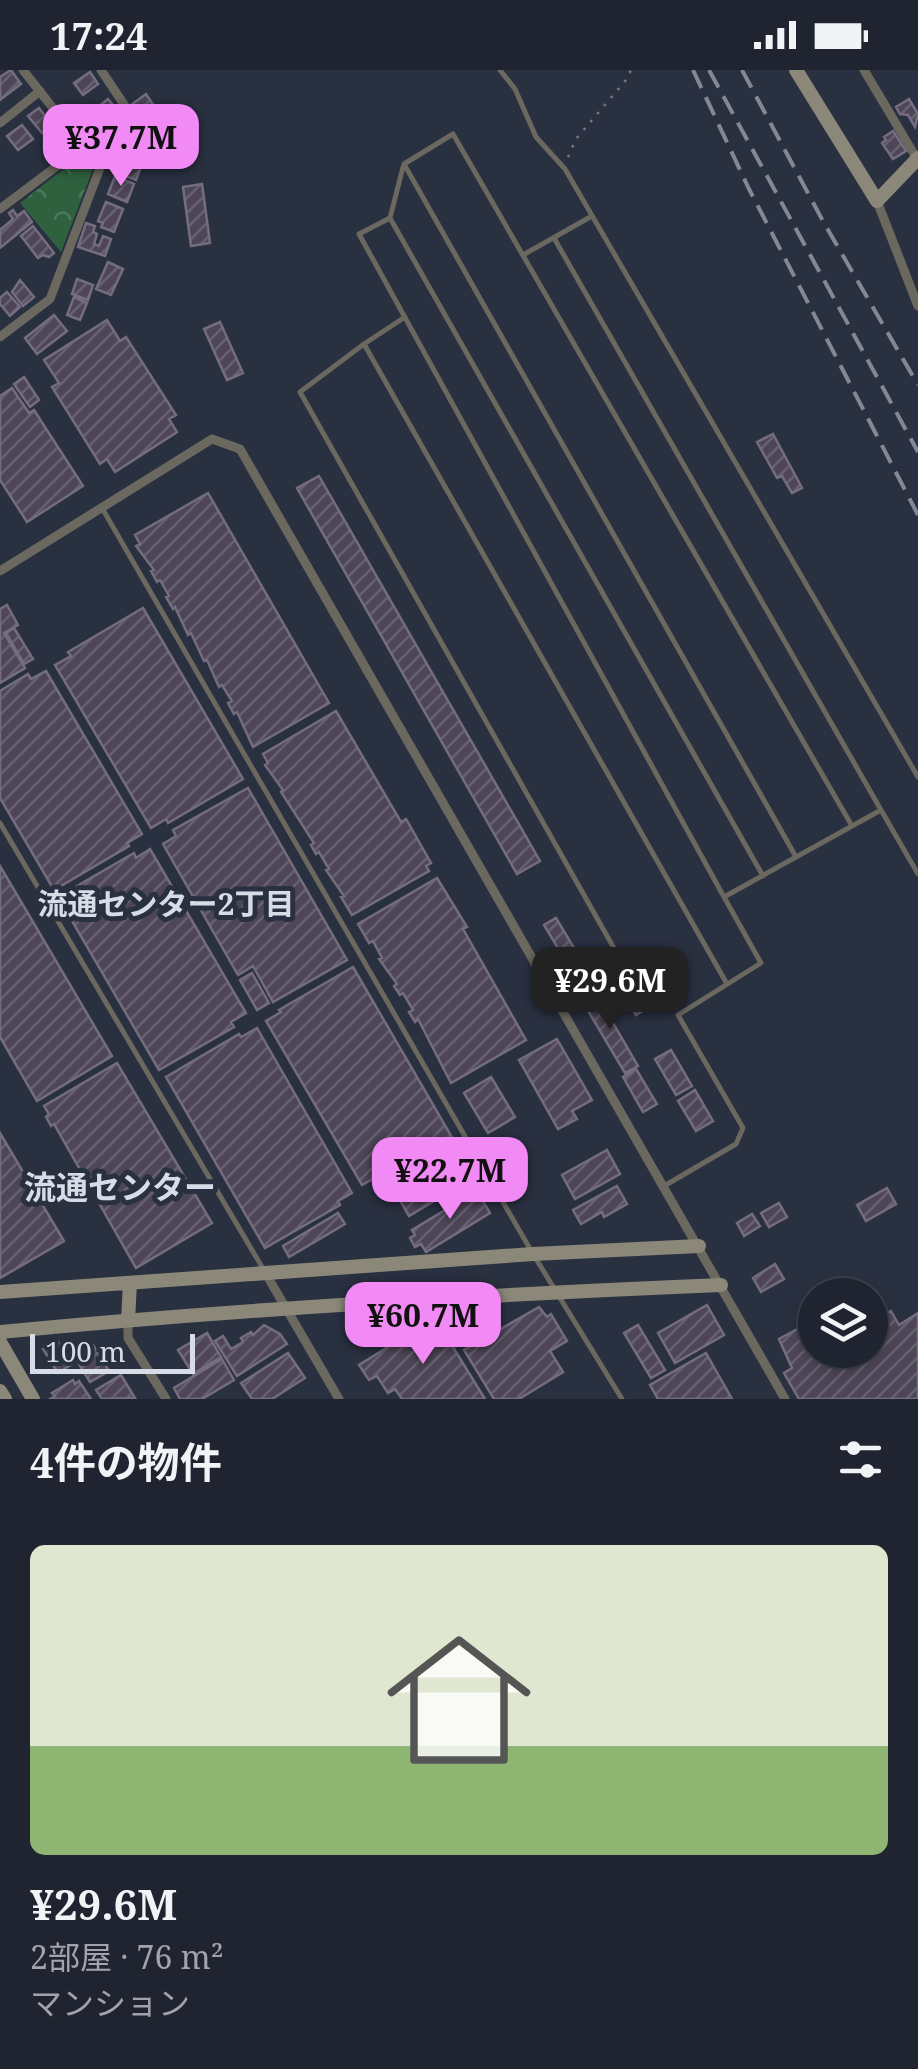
<!DOCTYPE html>
<html lang="ja">
<head>
<meta charset="utf-8">
<style>
  :root { --surface:#1f2430; --page:#2c303c; --text:#f1f3f6; --muted:#a1a4ab; --line:#3c414c; --accent:#f18af4 }
  body { margin:0; font-family:"Noto Serif","Noto Sans JP",serif; background:var(--page); color:var(--text); height:100vh; display:flex; flex-direction:column; font-size:38px; white-space:nowrap }
  * { box-sizing:border-box; margin:0 }
  p { font-size:32px; color:var(--muted) }
  .icon { flex:none; width:55px; height:55px; fill:none; stroke:currentColor; stroke-width:2; stroke-linecap:round; stroke-linejoin:round }
  .map { position:relative; height:1329px; overflow:hidden }
  .details { display:flex; flex-direction:column; background:var(--surface); flex:1 }
  .details>* { flex:none }
  .buttons { position:absolute; left:798px; top:1208px; display:grid; gap:20px }
  .buttons a { display:grid; place-items:center; width:90px; height:90px; border-radius:50%; background:var(--surface); box-shadow:0 5px 15px #0003,0 0 0 2px var(--line); font-size:50px }
  .scale { position:absolute; left:30px; bottom:25px; width:165px; box-sizing:border-box; padding-left:10px; border:5px solid #d7dce7; border-top:0; font-size:28px; line-height:35px; white-space:nowrap; color:#d7dce7; -webkit-text-stroke:8px #293040; paint-order:stroke }
  .price { position:absolute; translate:-50% -85px; padding:0 22px; border-radius:20px; background:var(--accent); color:#111; font-size:32px; line-height:65px; filter:drop-shadow(0 2px 5px #0008) }
  .price::after { content:''; position:absolute; left:50%; top:60px; width:30px; height:22px; margin-left:-15px; background:inherit; clip-path:polygon(0 0,100% 0,50% 100%) }
  .price.on { background:#222; color:#fff }
  ul { padding:0; list-style:none }
  li { display:grid; align-content:center; gap:20px; height:530px; padding:0 30px }
  li span { display:grid; place-items:center; height:310px; border-radius:15px; color:#555 }
  li>.icon { margin-inline-start:auto }
  span .icon { width:180px; height:180px; fill:#fffc; stroke-width:1 }
  li b { font-size:42px }
  h2 { display:flex; justify-content:space-between; align-items:center; height:120px; padding:0 30px; font-size:42px }
  .status { display:flex; justify-content:space-between; align-items:center; height:70px; padding:0 50px; background:var(--surface); direction:ltr }
  .status svg { height:28px; fill:currentColor }
  .map>svg:first-child { display:block }
</style>
</head>
<body>
<div class="status"><b>17:24</b><svg viewBox="0 0 49 12"><path d="M0 12V9h3v3zM5 12V6h3v6zM10 12V3h3v9zM15 12V0h3v12zM26 1h20v11H26zM47 4h2v5h-2z"/></svg></div>
<div class="map">
<svg width="918" height="1329" viewBox="0 0 918 1329">
  <defs>
    <pattern id="park-crowns" width="20" height="18" patternUnits="userSpaceOnUse" patternTransform="scale(2.5)"><rect width="20" height="18" fill="#2f613f"/><path d="M2 6a3 3 0 1 1 6 0M12 15a3 3 0 1 1 6 0" fill="none" stroke="#4c775b"/></pattern>
    <pattern id="building-hatch" width="6" height="6" patternUnits="userSpaceOnUse" patternTransform="scale(2.5)"><rect width="6" height="6" fill="#4e4658"/><path d="M-1 1l2-2M0 6l6-6M5 7l2-2" fill="none" stroke="#676070"/></pattern>
  </defs>
  <rect width="100%" height="100%" fill="#293040"/>
  <path fill="url(#park-crowns)" d="M79 87 93 99 61 182 20 133Z"/>
  <path fill="url(#building-hatch)" stroke="#746c7f" stroke-width="2.5" d="M11 0 21 14 0 30V7Z
    M90 2 98 14 83 25 74 13Z
    M146 24 164 51 149 61 131 35Z
    M108 29 117 40 100 53 92 42Z
    M909 29 918 44 915 57 908 45 900 44 896 37Z
    M84 37 96 53 84 62 74 50Z
    M39 38 52 55 42 63 28 46Z
    M22 55 33 69 18 80 7 66Z
    M127 57 146 83 136 110 114 102 121 82 111 67Z
    M893 61 906 81 893 89 882 73 886 70 884 67Z
    M115 106 134 114 127 132 108 124Z
    M202 114 210 173 191 176 183 117Z
    M106 132 123 139 114 162 101 157 103 153 98 151Z
    M13 140 17 146 24 141 32 152 0 178V160L13 149 9 143Z
    M86 153 95 156 93 162 97 164 94 174 99 176 103 166 111 169 105 186 78 177Z
    M33 156 54 183 49 187 43 185 38 188 21 166Z
    M108 192 123 199 111 225 96 219Z
    M77 209 93 215 88 230 72 224Z
    M20 210 34 227 23 236 12 222Z
    M7 222 20 237 10 246 0 234V228Z
    M74 227 87 233 80 250 67 245Z
    M54 245 67 261 37 284 25 268Z
    M107 250 120 271 126 267 176 345 169 349 177 362 115 402 107 389 100 394 52 317 59 313 44 290Z
    M220 252 243 303 227 310 204 259Z
    M24 307 39 330 30 337 14 314Z
    M12 318 29 343 34 340 83 416 27 452 0 410V326Z
    M773 364 802 418 792 423 782 406 777 408 757 372Z
    M319 406 540 791 517 804 297 418Z
    M208 423 329 633 253 677 237 642 234 644 228 633 232 631 222 615 219 617 207 590 204 591 191 563 188 565 175 537 173 539 166 527 169 526 160 510 157 512 151 501 154 500 136 476 140 474 135 465Z
    M7 535 18 555 4 563 25 598 0 613V539Z
    M143 538 243 709 168 753 166 749 151 758 55 595 71 586 68 582Z
    M14 558 33 589 24 594 6 563Z
    M46 601 142 764 127 773 129 776 54 820 0 728V621L28 604 31 609Z
    M336 641 401 752 406 749 431 793 426 796 429 801 352 845 341 827 344 826 326 800 329 799 319 782 316 784 311 775 314 773 281 722 283 720 265 695 268 693 263 684Z
    M248 718 347 890 273 932 253 896 238 905 163 774 176 766 173 760Z
    M150 779 246 943 231 952 234 957 159 1000 58 827 134 783 136 788Z
    M0 796 112 986 37 1031 0 967Z
    M437 808 467 857 463 859 526 970 451 1013 418 949 415 952 409 942 413 940 403 923 400 925 394 916 397 914 379 889 382 888 373 871 369 873 358 854Z
    M556 848 574 878 562 885 544 855Z
    M353 897 453 1069 379 1112 376 1107 362 1115 266 951 281 942 279 940Z
    M252 903 269 933 257 940 240 910Z
    M638 911 652 935 636 945 624 923Z
    M595 922 638 996 625 1003 581 929Z
    M257 958 352 1123 338 1131 340 1135 265 1178 166 1007 239 964 241 967Z
    M557 969 592 1030 572 1041 577 1049 558 1059 519 990Z
    M671 980 692 1016 676 1025 655 989Z
    M117 993 212 1153 136 1198 54 1054 51 1056 46 1047 49 1044 44 1036Z
    M636 999 657 1034 643 1042 623 1007Z
    M491 1007 515 1047 488 1063 464 1023Z
    M695 1020 713 1051 696 1061 678 1031Z
    M0 1063 64 1171 0 1208Z
    M607 1080 620 1104 575 1129 562 1105Z
    M455 1085 467 1106 462 1109 470 1122 448 1135 440 1121 433 1125 421 1104Z
    M420 1107 434 1131 409 1146 395 1122Z
    M617 1116 627 1134 604 1147 602 1142 581 1154 573 1140Z
    M887 1118 896 1134 866 1151 857 1135Z
    M477 1121 490 1143 426 1182 421 1174 415 1177 410 1168 415 1165 412 1160Z
    M779 1133 787 1147 769 1157 761 1143Z
    M338 1143 345 1154 289 1187 283 1176Z
    M752 1144 760 1156 744 1166 737 1153Z
    M775 1194 784 1209 761 1222 753 1208Z
    M707 1235 724 1265 675 1293 658 1263Z
    M539 1237 547 1247 551 1244 567 1271 550 1281 563 1302 519 1329H494L464 1280Z
    M891 1241 899 1255 918 1243V1329H799L784 1303 792 1298 779 1269 801 1257 816 1284 823 1280H870V1253Z
    M435 1248 485 1329H402L395 1319 388 1323 377 1306 369 1310 359 1295Z
    M264 1255 280 1264 287 1274 237 1306 215 1271 223 1266 231 1279 243 1272 241 1268 251 1262 253 1265Z
    M638 1255 665 1300 651 1308 624 1263Z
    M207 1263 221 1287 193 1304 178 1280Z
    M57 1270 72 1294 58 1303 43 1279Z
    M66 1273 93 1275 109 1301 90 1312Z
    M288 1283 305 1308 272 1329H252L241 1313Z
    M706 1283 732 1329H658L650 1315Z
    M222 1289 234 1310 202 1329H180L174 1318Z
    M121 1305 135 1328 102 1329 96 1320Z
    M73 1310 75 1314 79 1311 91 1329H50L55 1326 52 1323Z"/>
  <g fill="none" stroke-linecap="round" stroke-linejoin="round">
    <path stroke="#737987" stroke-width="2.5" stroke-dasharray="2.5 8" stroke-linecap="butt" d="M568 87 576 69 626 10 631 0"/>
    <path stroke="#6b685f" stroke-width="5" d="M500 0 515 19 536 67 565 99 918 707
      M403 97 390 148 763 806
      M390 148 359 164 724 827
      M554 168 881 740
      M523 185 592 146
      M405 247 364 274 727 914
      M364 274 300 322 615 880
      M102 438 533 1184 622 1329
      M0 753 265 1202
      M796 787 404 94 453 64 852 756
      M664 1116 736 1074 743 1058 678 945 761 893 724 827 881 740 918 804"/>
    <path stroke="#6b685f" stroke-width="9" d="M864 0 917 89
      M0 53 40 21
      M877 131 918 236
      M0 139 129 42 101 0
      M0 267 50 229 100 98 23 0
      M0 501 212 369 240 379 785 1329
      M266 1204 339 1329
      M128 1250V1268L166 1329"/>
    <path stroke="#8b8779" stroke-width="14" d="M796 0 877 131 918 88
      M0 1222 533 1184 699 1176
      M128 1250 130 1213
      M0 1262C240 1239 480 1225 721 1215
      M0 1272 33 1329
      M0 1321 5 1329"/>
    <path stroke="#828896" stroke-width="4" stroke-dasharray="20 10" stroke-linecap="butt" d="M693 0 749 119 918 445
      M709 0 918 382
      M742 0 824 153 918 315"/>
  </g>
  <g text-anchor="middle" dominant-baseline="central" stroke-width="10" stroke-linejoin="round" paint-order="stroke">
    <g font-size="30" font-weight="bold" fill="#d7dce7" stroke="#293040">
      <text x="166" y="833">流通センター2丁目</text>
    </g>
    <g font-size="32" font-weight="bold" fill="#d7dce7" stroke="#293040">
      <text x="120" y="1116">流通センター</text>
    </g>
  </g>
</svg>
<div class="buttons">
<a><svg class="icon" aria-label="layers" viewBox="0 0 24 24"><path d="M12 4l9 5-9 5-9-5zM3 14l9 5 9-5"/></svg></a>
</div>
<div class="scale">100 m</div>
<b class="price" style="left:121px;top:119px">¥37.7M</b>
<b class="price on" style="left:610px;top:962px">¥29.6M</b>
<b class="price" style="left:450px;top:1152px">¥22.7M</b>
<b class="price" style="left:423px;top:1297px">¥60.7M</b>
</div>
<section class="details">
<h2>4件の物件<svg class="icon" aria-label="filters" viewBox="0 0 24 24"><path d="M4 7h16M4 17h16"/><circle cx="9" cy="7" r="2"/><circle cx="15" cy="17" r="2"/></svg></h2>
<ul>
<li><span style="background:linear-gradient(#dfe7d0 65%,#8fb573 0)"><svg class="icon" aria-label="home" viewBox="0 0 24 24"><path d="M3 11l9-7 9 7M6 9v11h12V9"/></svg></span><div><b>¥29.6M</b><p>2部屋 · 76 m²</p><p>マンション</p></div></li>
</ul>
</section>
</body>
</html>
